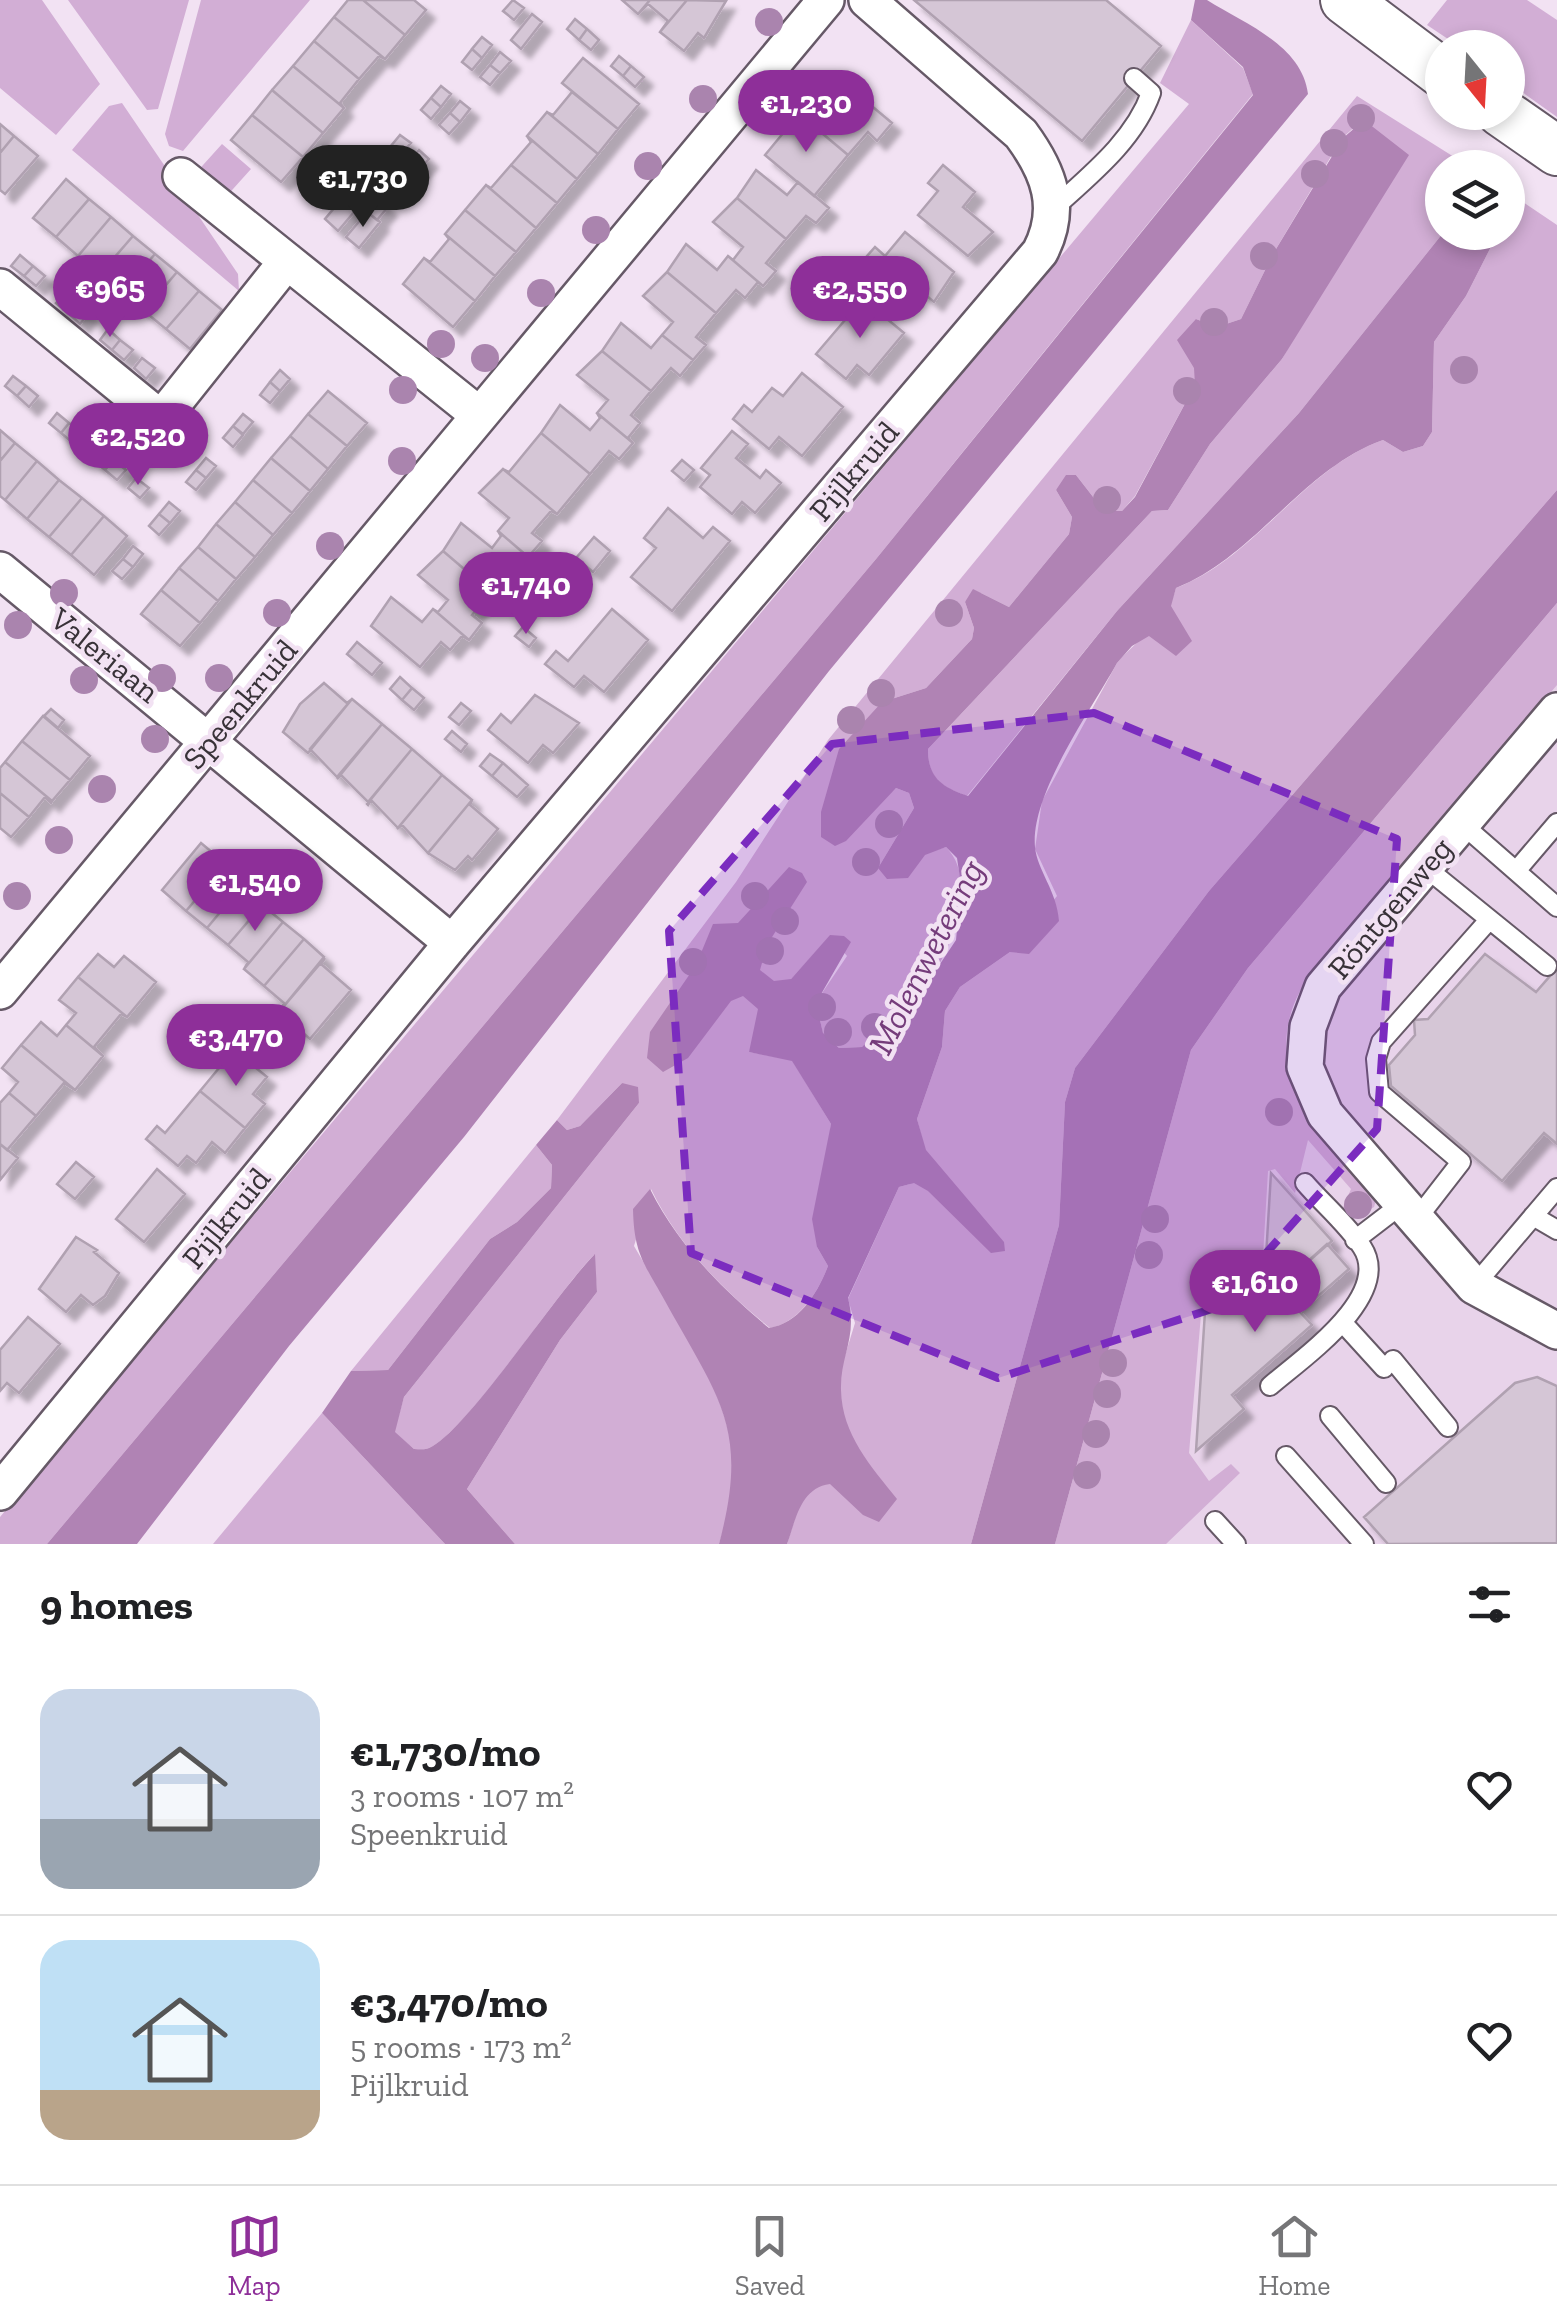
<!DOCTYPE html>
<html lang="en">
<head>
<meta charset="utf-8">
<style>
  :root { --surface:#fff; --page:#f2f2f2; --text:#202124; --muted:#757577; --line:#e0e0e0; --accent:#8e2f99 }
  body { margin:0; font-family:"Zilla Slab",serif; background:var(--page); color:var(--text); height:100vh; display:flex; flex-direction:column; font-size:38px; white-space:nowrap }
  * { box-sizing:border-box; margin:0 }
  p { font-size:32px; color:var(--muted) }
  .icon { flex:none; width:55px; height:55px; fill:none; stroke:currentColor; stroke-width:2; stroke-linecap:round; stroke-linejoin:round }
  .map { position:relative; height:1544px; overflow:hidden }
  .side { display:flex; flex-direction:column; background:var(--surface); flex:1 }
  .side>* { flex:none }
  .needle { width:65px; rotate:162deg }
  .tools { position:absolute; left:1425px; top:30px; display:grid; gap:20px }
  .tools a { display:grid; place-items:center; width:100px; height:100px; border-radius:50%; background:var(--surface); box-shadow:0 5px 15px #0003; font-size:50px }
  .price { position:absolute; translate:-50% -85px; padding:0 22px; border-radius:35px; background:var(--accent); color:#fff; font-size:32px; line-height:65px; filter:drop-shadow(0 2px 5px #0008) }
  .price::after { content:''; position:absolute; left:50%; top:60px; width:30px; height:22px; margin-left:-15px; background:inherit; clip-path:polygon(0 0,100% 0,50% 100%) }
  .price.active { background:#222; color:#fff }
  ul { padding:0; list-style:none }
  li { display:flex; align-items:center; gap:30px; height:250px; padding:0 40px }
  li+li { border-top:2px solid var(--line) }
  li span { display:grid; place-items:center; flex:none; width:280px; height:200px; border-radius:30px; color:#555 }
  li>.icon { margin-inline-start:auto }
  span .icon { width:120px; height:120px; fill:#fffc; stroke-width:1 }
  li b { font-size:42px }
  h2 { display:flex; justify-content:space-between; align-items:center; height:120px; padding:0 40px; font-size:42px }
  .tabs { display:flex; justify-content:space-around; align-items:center; height:140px; border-top:2px solid var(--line); background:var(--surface); font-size:28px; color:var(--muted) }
  .tabs a { display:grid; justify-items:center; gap:5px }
  .tabs .active { color:var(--accent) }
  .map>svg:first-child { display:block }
</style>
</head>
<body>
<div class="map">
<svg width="1557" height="1544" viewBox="0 0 1557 1544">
  <defs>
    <filter id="shadow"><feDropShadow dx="9" dy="9" stdDeviation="2.5" flood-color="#0004"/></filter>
  </defs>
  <rect width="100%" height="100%" fill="#f2e2f3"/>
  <path fill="#e8d3ea" d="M1557 671V1544H1052L1282 1024Z"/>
  <path fill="#d2aed5" d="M0 0H42L100 84 56 135 0 88Z
    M68 0H189L158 109 147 110Z
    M201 0H310L183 151 169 146 165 134Z
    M1447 0H1527L1557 20V117L1508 82V48L1460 47 1427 25Z
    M1191 20 1243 68 1253 94 876 559 47 1544H0V1517L1189 104 1160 83Z
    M1357 96 1470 167 1442 168 1443 233 1299 413 1117 611 967 796C941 786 928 779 928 749L1152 511 1168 510 1210 444 1282 359 1320 292 1363 120 1342 138 1273 254 1241 319 1217 327 1196 319 1195 385 1135 496 1122 511H1104L1076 475 1056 490 1072 517 1069 534 1009 607 981 593 965 602 974 628 972 639 926 688 882 702 883 799 896 788 909 793 914 808 878 868 946 847C962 864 962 882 959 904 952 970 908 1004 862 1047L839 1048 823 1034 816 1002 847 956 830 936 791 979 749 1052 792 1060 831 1124 817 1247 828 1266C818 1292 800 1322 770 1328 722 1289 678 1245 651 1189L634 1246C674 1316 744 1408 733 1492 731 1509 724 1527 719 1544H515L467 1489 560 1340 597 1292 594 1255C556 1293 466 1433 429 1448 425 1450 419 1449 414 1449L394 1432 404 1397 639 1103 622 1083 580 1126 567 1130 557 1120 736 882 828 740Z
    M122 103 238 274 239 291 72 150 109 106Z
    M222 144 251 169 224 199 194 175Z
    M1508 192 1557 225V490L1209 891 1075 1068 1065 1102 1059 1225 971 1544H787L855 1323 848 1299 899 1187 910 1184 925 1150 917 1119 942 1047 945 1011 960 987 1010 952 1057 896 1035 849 1042 801 1117 663C1140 636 1166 624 1176 588 1257 557 1302 469 1383 440L1403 452 1423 446 1432 432 1434 342 1466 296 1498 233 1508 232Z
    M1557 603V685L1317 965C1244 1060 1316 1126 1377 1197L1374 1207 1351 1220 1342 1210 1351 1189 1308 1140 1295 1193 1275 1169 1268 1171 1262 1273 1236 1293 1203 1292 1189 1453 1209 1481 1231 1464 1240 1473 1166 1544H1055L1191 1050 1248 968Z
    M536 1145 552 1165 551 1188 517 1222 490 1239 388 1370 351 1371Z
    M322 1413 445 1544H213Z"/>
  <path fill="#b083b4" d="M1195 0H1207C1245 24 1302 45 1308 94L829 671 464 1137 289 1346 137 1544H47L876 559 1253 95 1243 67 1191 20Z
    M1364 120 1409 155 1282 359 1210 444 1168 510 1152 511 928 749C928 778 942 787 968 796L1117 611 1299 413 1443 233H1498L1466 296 1434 342 1432 432 1423 446 1403 452 1383 440C1302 469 1256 556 1176 588L1171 606 1192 641 1176 656 1149 636 1132 646 1117 663C1092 709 1030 794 1035 847 1037 870 1057 891 1059 921L1029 954 1010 952 960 987 945 1011 942 1047 917 1119 926 1150 1004 1242 1005 1251 991 1253 928 1191 914 1183 899 1187 848 1298C858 1337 840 1355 841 1390 842 1435 871 1466 897 1499L879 1522 863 1515 830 1484C800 1488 796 1520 787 1544H719C750 1428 719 1399 665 1301 644 1263 634 1254 633 1209L650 1189C678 1245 722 1289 769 1328 800 1323 818 1292 828 1266L817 1247 812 1219 831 1124 792 1061 749 1052 758 1009 743 996 731 1001 688 1058 663 1072 647 1058 650 1032 696 965 713 924 738 923 789 867 802 873 807 882 767 945 760 970 774 981 791 979 830 935 844 936 851 942 816 1003 823 1033 839 1048 862 1047 934 973 956 940 961 885 957 858 946 847 925 855 908 878 887 879 878 868 914 808 909 793 896 788 846 841 835 846 821 837V812L839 749 882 702 926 688 972 639 974 628 965 602 973 589 1009 607 1069 534 1072 517 1056 490 1066 475H1076L1104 511H1122L1135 497 1195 385 1194 368 1177 340 1196 319 1217 327 1241 319 1273 254 1343 138Z
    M1557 490V603L1248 968 1191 1050 1055 1544H971L1059 1225 1065 1102 1075 1068 1209 891Z
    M622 1083 638 1087 639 1103 404 1397 395 1432 414 1449C419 1449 425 1450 429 1448 465 1433 557 1292 595 1254L597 1292 560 1340 467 1489 515 1544H445L322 1413 351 1371 388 1370 490 1239 517 1222 551 1188 552 1165 536 1145 557 1120 567 1130 580 1126Z"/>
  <path fill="#d5c6d6" stroke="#b0a1b1" stroke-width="2.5" filter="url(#shadow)" d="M348 0H363L405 35 385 59 334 17Z
    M363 0H414L426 10 405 35Z
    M513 0 524 8 514 20 503 11Z
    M622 0H650L638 14Z
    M650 0H687L660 32 668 21 648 4 638 14Z
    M687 0 726 1 704 38 698 33 684 51 660 32Z
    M914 0H1106L1161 46 1082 141Z
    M532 14 542 22 521 49 511 40Z
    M334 17 385 59 379 56 359 79 314 41Z
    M575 19 587 29 579 40 567 29Z
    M587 29 599 40 591 50 579 40Z
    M482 37 492 45 482 58 472 49Z
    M314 41 359 79 340 103 344 108 293 66Z
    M472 49 482 58 472 70 462 62Z
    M500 52 511 61 500 73 490 65Z
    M619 56 631 66 623 76 611 66Z
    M583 58 639 104 618 129 562 83Z
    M490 65 500 73 490 85 480 77Z
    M293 66 344 108 323 133 272 90Z
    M631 66 644 77 635 87 623 76Z
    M441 86 451 94 441 107 431 98Z
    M819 86 849 111 861 97 892 123 877 141 868 132 848 155 799 114Z
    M272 90 323 133 303 157 252 115Z
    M572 92 618 129 598 154 547 112 553 115Z
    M431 98 441 107 431 119 421 110Z
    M460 101 470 109 460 122 450 113Z
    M547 112 598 154 577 179 527 136Z
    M450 113 460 122 449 134 439 125Z
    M799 114 848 155 814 196 765 155Z
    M252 115 303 157 281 182 231 140Z
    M0 124 14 136 0 153Z
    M400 135 411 143 400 155 390 147Z
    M14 136 38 156 5 194 0 190V153Z
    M527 136 577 179 557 203 511 165 531 142Z
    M390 147 400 155 390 168 380 159Z
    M419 150 429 159 418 171 408 162Z
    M408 162 418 171 408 183 398 175Z
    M511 165 557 203 536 228 486 185 491 188Z
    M943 165 975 192 963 207 993 232 968 256 918 215 938 191 928 183Z
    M756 170 787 195 798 182 829 208 816 223 806 216 786 239 737 198Z
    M66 179 89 199 56 237 33 218Z
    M360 184 370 192 359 204 349 196Z
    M486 185 536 228 516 252 465 210Z
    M346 194 360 205 338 231 325 219Z
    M737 198 786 239 766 263 776 271 763 286 728 256 733 260 743 247 713 222Z
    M89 199 111 217 78 256 56 237Z
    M378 199 388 207 377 220 367 212Z
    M465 210 516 252 495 276 445 234Z
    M367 212 380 222 359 248 346 237Z
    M111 217 133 236 100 274 78 256Z
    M905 232 954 272 934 302 904 277 892 292 859 265 875 247 885 256Z
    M445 234 495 276 475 301 424 258 430 262 449 239Z
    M133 236 155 254 122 292 100 274Z
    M686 244 717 270 728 256 763 286 758 282 745 298 736 290 716 313 667 272Z
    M155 254 177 272 144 311 122 292Z
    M20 255 33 266 24 276 11 266Z
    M424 258 475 301 453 327 403 284Z
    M33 266 45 276 36 286 24 276Z
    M177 272 199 291 166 329 144 311Z
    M667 272 716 313 696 337 706 345 693 360 662 335 673 322 643 296Z
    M199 291 222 310 190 349 166 329Z
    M65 293 77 303 68 313 56 303Z
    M863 299 904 333 869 375 857 365 846 379 816 354Z
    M77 303 89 313 80 324 68 313Z
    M621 323 651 348 662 335 693 360 680 376 671 368 651 391 602 351Z
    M108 329 120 340 112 350 100 340Z
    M120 340 133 350 124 360 112 350Z
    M602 351 651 391 631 415 640 423 628 438 633 443 597 413 608 400 577 375Z
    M142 358 155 368 146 379 134 368Z
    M280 370 290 379 280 391 270 382Z
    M802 373 843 407 802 456 779 437 769 449 733 419 744 405 752 412 772 388 783 396Z
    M13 376 26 386 17 396 5 386Z
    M270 382 280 391 270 403 260 395Z
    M26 386 38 396 29 407 17 396Z
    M328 391 367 423 347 446 308 414Z
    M560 405 590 430 600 418 597 413 633 443 619 459 609 451 590 474 541 433Z
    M57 413 69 423 61 433 49 423Z
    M243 414 253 422 243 434 233 426Z
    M308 414 347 446 328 469 290 436Z
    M69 423 82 433 73 443 61 433Z
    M233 426 243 435 233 447 223 438Z
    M0 430 15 443 0 461Z
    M732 431 748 444 736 458 760 478 766 470 781 483 755 513 742 502 732 514 700 487 710 475 701 468Z
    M541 433 590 474 557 514 503 469 509 472Z
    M290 436 328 469 310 491 271 458Z
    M15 443 37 461 5 500 0 496V461Z
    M101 450 113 460 105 470 93 460Z
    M206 458 216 466 206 478 196 470Z
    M271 458 310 491 292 513 253 480Z
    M113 460 126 470 117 480 105 470Z
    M682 460 694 470 684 481 672 471Z
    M37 461 59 480 27 519 5 500Z
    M503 469 557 514 551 511 532 533 542 541 529 556 534 562 498 531 509 518 479 493Z
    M196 470 206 478 196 490 186 482Z
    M136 478 149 488 140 498 128 488Z
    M59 480 82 498 49 537 27 519Z
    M253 480 292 513 273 535 235 502Z
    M82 498 104 516 71 555 49 537Z
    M169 502 180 511 170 523 159 514Z
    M235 502 273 535 255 557 216 524Z
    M668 508 703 538 713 527 730 541 672 611 631 577 656 548 644 538Z
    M159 514 170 523 159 535 149 526Z
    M104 516 127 536 94 575 71 555Z
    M461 523 492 548 501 536 498 531 534 562 521 578 511 569 491 592 443 551Z
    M216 524 255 557 236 579 198 547Z
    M594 537 610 551 593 572 576 558Z
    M133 546 143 554 133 567 123 559Z
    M198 547 236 579 218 601 179 568Z
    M443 551 491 592 472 615 482 623 469 640 433 609 438 612 448 600 418 575Z
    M123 559 133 567 122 579 112 571Z
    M179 568 218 601 200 623 161 590Z
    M161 590 200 623 180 646 141 614Z
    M391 597 422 622 433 609 469 640 462 636 450 650 441 642 420 667 371 626Z
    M612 609 648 640 604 692 584 676 574 687 545 664 556 651 568 661Z
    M523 627 536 638 529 647 515 636Z
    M357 642 382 663 372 675 347 654Z
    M400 677 412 688 402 700 390 689Z
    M324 683 347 703 352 699 308 753 283 732 300 704Z
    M412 688 424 698 414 710 402 700Z
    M535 695 579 723 553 753 543 745 528 763 488 730 501 714 511 723Z
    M352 699 382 724 337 777 310 749Z
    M461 703 471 711 459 725 449 717Z
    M51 709 64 720 58 728 44 716Z
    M43 716 90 756 70 780 22 741Z
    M382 724 412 749 368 802 341 775 337 779Z
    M452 731 467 744 461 752 445 739Z
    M22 741 70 780 52 801 5 762Z
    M412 749 442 775 398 828 371 800 368 805 367 804Z
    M490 754 503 763 492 776 480 766Z
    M5 762 52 801 51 803 45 797 29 817 0 793V768Z
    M503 763 528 785 517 797 492 776Z
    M442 775 472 800 428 853 402 825 397 829Z
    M0 793 29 817 11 837 0 828Z
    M472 800 470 805 498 829 472 860 468 856 455 870 428 853Z
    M201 843 226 864 186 911 162 890Z
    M226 864 246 881 207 928 186 911Z
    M246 881 242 888 262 905 228 945 207 928Z
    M262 905 283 922 244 969 248 962 228 945Z
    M283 922 304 939 264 986 244 969Z
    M304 939 324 957 279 1012 284 1003 264 986Z
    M98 954 114 967 124 956 156 982 127 1017 78 977Z
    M1485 954 1536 992 1557 968V1144L1544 1133 1502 1181 1391 1086 1389 1065 1415 1035 1414 1020 1428 1019Z
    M325 958 321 964 351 990 310 1039 279 1012Z
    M78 977 127 1017 121 1014 94 1047 103 1056 66 1025 76 1013 59 1000Z
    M199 1010 209 1019 198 1031 188 1023Z
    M41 1022 57 1036 66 1025 103 1056 75 1090 21 1045Z
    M21 1045 75 1090 64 1083 36 1116 9 1093 18 1082 2 1068Z
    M234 1050 267 1077 253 1094 265 1104 245 1128 200 1091Z
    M200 1091 245 1128 225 1153 212 1142 196 1163 187 1156 178 1166 146 1139 157 1126 165 1133Z
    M9 1093 36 1116 7 1150 0 1144V1103Z
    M0 1144 18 1158 0 1180Z
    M76 1162 94 1177 75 1199 57 1184Z
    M157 1169 185 1194 144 1242 116 1219Z
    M1271 1173 1332 1241 1286 1281 1281 1275 1265 1274Z
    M76 1237 97 1250 94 1252 119 1273 105 1296 93 1305 81 1295 66 1312 39 1289Z
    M1327 1244 1349 1269 1300 1312 1312 1325 1232 1395 1244 1409 1196 1451 1206 1296 1238 1298 1265 1274 1281 1275 1286 1281Z
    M28 1317 60 1344 19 1393 7 1383 0 1391V1350Z
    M1537 1377 1557 1386V1543L1388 1544 1364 1517 1515 1383Z"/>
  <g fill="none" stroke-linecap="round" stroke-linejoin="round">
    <defs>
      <path id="lane" d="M1053 209C1089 176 1134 141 1151 93L1134 78
        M1462 824 1557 907
        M1425 867 1547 966
        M1516 871 1557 823
        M1533 1216 1557 1230
        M1416 1220 1461 1162 1379 1092 1376 1059 1381 1042 1489 920
        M1355 1240 1402 1204
        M1474 1286 1557 1188
        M1343 1323 1384 1368
        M1393 1360 1448 1427
        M1270 1386C1301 1359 1394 1296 1362 1247 1347 1224 1323 1204 1305 1183
        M1330 1416 1386 1483
        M1286 1456 1364 1544
        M1215 1521 1236 1544"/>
      <path id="street" d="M181 176 287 261
        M0 287 161 419 287 261 479 415
        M0 570 452 943
        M1557 711 1323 987 1308 1027 1305 1067 1325 1114 1474 1286 1557 1331
        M0 991 826 0
        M0 1492 452 943 1040 252C1063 208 1049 172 1021 134L867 0"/>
      <path id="secondary" d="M1345 0 1442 73
        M1501 112 1557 151"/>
    </defs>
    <use href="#lane" stroke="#665967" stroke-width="22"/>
    <use href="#street" stroke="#665967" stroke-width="40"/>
    <use href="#secondary" stroke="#665967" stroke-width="52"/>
    <use href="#lane" stroke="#fff" stroke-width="18"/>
    <use href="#street" stroke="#fff" stroke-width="35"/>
    <use href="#secondary" stroke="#fff" stroke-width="48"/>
  </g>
  <g fill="#aa84ae">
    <circle cx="769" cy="22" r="14"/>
    <circle cx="703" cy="99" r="14"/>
    <circle cx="1361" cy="118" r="14"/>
    <circle cx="1334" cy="143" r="14"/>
    <circle cx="648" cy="166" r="14"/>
    <circle cx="1315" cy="174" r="14"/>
    <circle cx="596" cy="230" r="14"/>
    <circle cx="1264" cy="256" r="14"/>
    <circle cx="541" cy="293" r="14"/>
    <circle cx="1214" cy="322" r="14"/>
    <circle cx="441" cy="344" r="14"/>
    <circle cx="485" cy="358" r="14"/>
    <circle cx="1464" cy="370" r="14"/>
    <circle cx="403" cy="390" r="14"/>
    <circle cx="1187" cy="391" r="14"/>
    <circle cx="402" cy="461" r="14"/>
    <circle cx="1107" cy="500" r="14"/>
    <circle cx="330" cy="546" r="14"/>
    <circle cx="64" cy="593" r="14"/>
    <circle cx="277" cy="613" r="14"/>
    <circle cx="949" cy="613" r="14"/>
    <circle cx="18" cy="625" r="14"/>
    <circle cx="162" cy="678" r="14"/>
    <circle cx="219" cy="678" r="14"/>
    <circle cx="84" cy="680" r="14"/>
    <circle cx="881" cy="693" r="14"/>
    <circle cx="851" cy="720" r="14"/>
    <circle cx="155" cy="739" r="14"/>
    <circle cx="102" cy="789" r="14"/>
    <circle cx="889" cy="824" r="14"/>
    <circle cx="59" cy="840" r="14"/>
    <circle cx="866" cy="862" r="14"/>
    <circle cx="17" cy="896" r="14"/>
    <circle cx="755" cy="896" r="14"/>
    <circle cx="785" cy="921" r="14"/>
    <circle cx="770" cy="951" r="14"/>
    <circle cx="693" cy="962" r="14"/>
    <circle cx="822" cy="1007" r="14"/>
    <circle cx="875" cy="1027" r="14"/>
    <circle cx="838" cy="1032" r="14"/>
    <circle cx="1279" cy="1112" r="14"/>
    <circle cx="1358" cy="1205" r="14"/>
    <circle cx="1155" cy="1219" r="14"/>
    <circle cx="1149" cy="1255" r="14"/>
    <circle cx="1113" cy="1363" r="14"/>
    <circle cx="1107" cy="1394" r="14"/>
    <circle cx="1096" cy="1434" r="14"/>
    <circle cx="1087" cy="1475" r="14"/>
  </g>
  <path fill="#7b2cbf" fill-opacity="0.2" stroke="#7b2cbf" stroke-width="8" stroke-dasharray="20 12" stroke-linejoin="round" d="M1094 713 1397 839 1377 1129 1218 1307 998 1378 691 1253 669 931 832 744Z"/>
  <g text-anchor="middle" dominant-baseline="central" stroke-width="9" stroke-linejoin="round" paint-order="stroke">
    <g font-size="32" fill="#383238" stroke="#f2e2f3">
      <text transform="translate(854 471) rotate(-50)">Pijlkruid</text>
      <text transform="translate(105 655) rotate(39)">Valeriaan</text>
      <text transform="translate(240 704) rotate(-50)">Speenkruid</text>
      <text transform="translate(1390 908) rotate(-50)">Röntgenweg</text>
      <text transform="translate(226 1218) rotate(-51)">Pijlkruid</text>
    </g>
    <g font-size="35" font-style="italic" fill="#753c7b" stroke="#f2e2f3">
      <text transform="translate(926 957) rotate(-63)">Molenwetering</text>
    </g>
  </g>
</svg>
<div class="tools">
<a><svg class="needle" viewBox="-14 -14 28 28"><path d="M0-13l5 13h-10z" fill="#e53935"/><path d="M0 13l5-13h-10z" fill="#757577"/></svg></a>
<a><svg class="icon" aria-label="layers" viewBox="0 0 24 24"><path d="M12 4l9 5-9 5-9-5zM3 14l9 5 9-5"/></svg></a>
</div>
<b class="price" style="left:806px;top:155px">€1,230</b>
<b class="price active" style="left:363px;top:230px">€1,730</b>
<b class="price" style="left:110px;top:340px">€965</b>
<b class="price" style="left:860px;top:341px">€2,550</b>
<b class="price" style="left:138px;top:488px">€2,520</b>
<b class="price" style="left:526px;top:637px">€1,740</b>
<b class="price" style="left:255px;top:934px">€1,540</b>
<b class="price" style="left:236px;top:1089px">€3,470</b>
<b class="price" style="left:1255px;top:1335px">€1,610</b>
</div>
<section class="side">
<h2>9 homes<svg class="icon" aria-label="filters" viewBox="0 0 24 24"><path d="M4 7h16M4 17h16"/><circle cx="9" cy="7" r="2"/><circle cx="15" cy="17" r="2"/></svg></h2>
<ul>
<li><span style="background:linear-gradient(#c9d6e8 65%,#9aa5b1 0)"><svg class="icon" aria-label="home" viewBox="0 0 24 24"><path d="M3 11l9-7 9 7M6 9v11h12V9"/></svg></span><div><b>€1,730/mo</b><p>3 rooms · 107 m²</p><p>Speenkruid</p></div><svg class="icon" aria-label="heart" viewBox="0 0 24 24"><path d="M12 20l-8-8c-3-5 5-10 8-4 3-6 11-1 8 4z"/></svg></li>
<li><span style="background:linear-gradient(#bfe0f5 75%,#b9a48a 0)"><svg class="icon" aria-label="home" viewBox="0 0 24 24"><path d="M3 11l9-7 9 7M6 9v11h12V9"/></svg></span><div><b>€3,470/mo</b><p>5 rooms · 173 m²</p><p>Pijlkruid</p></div><svg class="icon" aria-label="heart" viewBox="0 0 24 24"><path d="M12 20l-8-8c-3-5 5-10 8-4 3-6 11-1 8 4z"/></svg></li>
</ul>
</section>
<nav class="tabs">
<a class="active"><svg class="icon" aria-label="map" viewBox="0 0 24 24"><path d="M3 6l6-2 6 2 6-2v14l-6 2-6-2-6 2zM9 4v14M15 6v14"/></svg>Map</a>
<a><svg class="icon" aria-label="saved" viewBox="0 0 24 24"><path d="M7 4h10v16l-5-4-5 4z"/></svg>Saved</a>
<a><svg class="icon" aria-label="home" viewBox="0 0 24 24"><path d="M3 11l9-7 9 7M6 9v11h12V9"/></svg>Home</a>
</nav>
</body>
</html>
